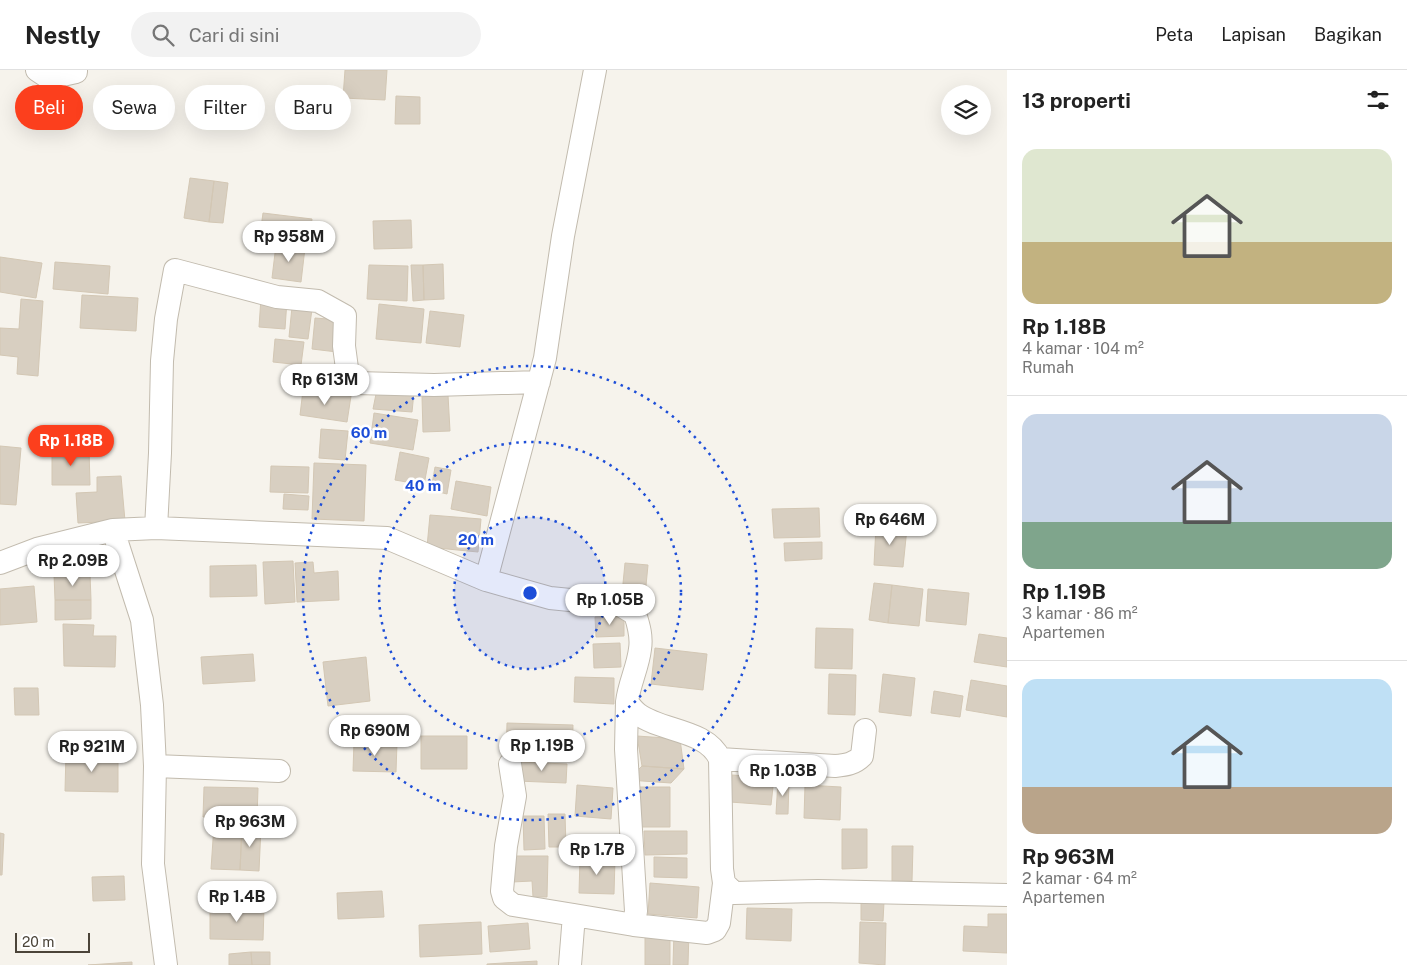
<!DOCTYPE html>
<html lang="id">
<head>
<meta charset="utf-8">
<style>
  :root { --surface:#fff; --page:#f2f2f2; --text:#222; --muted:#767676; --line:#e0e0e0; --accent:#fc3f1d }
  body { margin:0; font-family:"Public Sans",sans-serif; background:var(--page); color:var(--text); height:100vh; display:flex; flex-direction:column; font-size:19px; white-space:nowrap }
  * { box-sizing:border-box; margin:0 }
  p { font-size:16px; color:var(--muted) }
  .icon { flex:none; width:28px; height:28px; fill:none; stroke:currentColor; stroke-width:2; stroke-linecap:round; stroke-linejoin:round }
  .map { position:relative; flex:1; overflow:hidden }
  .details { display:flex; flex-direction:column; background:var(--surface); width:400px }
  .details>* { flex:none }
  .banner { position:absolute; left:15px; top:15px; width:475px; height:45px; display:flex; gap:10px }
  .fabs { position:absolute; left:941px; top:15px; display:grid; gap:10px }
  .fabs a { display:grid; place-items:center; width:50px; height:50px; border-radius:50%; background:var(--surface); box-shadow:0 5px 20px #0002; font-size:25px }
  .scale { position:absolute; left:15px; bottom:12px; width:75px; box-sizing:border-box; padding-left:5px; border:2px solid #4b4439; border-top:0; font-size:14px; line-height:18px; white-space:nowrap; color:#4b4439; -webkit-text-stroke:4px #fff; paint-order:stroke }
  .price { position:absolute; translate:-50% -42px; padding:0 11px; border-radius:18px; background:#fff; color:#222; font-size:16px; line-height:32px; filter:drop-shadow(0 1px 2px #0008) }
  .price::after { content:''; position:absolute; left:50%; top:30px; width:15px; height:11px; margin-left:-8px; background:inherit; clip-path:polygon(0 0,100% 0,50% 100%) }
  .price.current { background:var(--accent); color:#fff }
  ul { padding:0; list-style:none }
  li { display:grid; align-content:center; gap:10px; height:265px; padding:0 15px }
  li+li { border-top:1px solid var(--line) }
  li span { display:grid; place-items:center; height:155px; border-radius:15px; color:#555 }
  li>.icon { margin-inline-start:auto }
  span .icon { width:90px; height:90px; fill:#fffc; stroke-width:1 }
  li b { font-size:21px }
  h2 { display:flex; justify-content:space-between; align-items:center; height:60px; padding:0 15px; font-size:21px }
  .tag { padding:0 18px; border-radius:22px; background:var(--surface); box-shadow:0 5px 20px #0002; font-size:18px; line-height:45px }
  .tag.current { background:var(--accent); color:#fff }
  header { display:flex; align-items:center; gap:30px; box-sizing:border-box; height:70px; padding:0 25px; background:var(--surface); border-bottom:1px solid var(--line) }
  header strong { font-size:24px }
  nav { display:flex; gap:28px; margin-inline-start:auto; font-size:18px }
  .search { width:350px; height:45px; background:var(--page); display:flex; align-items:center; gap:12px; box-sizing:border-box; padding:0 18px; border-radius:28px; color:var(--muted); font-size:19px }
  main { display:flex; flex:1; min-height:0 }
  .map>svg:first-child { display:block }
</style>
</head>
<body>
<header>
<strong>Nestly</strong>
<div class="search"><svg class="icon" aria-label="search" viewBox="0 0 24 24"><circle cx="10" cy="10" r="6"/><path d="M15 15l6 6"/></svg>Cari di sini</div>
<nav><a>Peta</a><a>Lapisan</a><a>Bagikan</a></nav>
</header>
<main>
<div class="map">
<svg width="1007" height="895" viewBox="0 0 1007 895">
  <rect width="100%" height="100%" fill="#f6f3ec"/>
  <path fill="#d8cfc1" stroke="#d3c7b4" d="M345 0H387L385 30 343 28Z
    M396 26 420 27V54H395Z
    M190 108 214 111 209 152 184 148Z
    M214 111 228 113 223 153 209 152Z
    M263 143 312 149 309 172 260 165Z
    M411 150 412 178 374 179 373 151Z
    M276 175 305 178 301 212 272 208Z
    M0 187 42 193 36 228 0 222Z
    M55 192 110 196 108 224 53 219Z
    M443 194 444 229 424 230 423 195Z
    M369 195 408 196 407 231 367 229Z
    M411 195H423L424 230 413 231Z
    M82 225 138 228 136 261 80 258Z
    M261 228 287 230 285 259 259 257Z
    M21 229 43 231 38 306 17 304 18 287 0 285V258L19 259Z
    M379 234 424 239 421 273 376 269Z
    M292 237 312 239 308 269 289 267Z
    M430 241 464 245 460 277 426 273Z
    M315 248 340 250 337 282 312 279Z
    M275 269 304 272 301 295 273 292Z
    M377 319 414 322 412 342 373 339Z
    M303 320 351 326 347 352 300 345Z
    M448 325 450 361 423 362 422 327Z
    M374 343 418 350 413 380 370 373Z
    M321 359 348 361 345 390 319 388Z
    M0 376 21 378 16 435 0 434Z
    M52 379H89L90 415H52Z
    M400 382 429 388 424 415 395 410Z
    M314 393 366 395 364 451 312 449Z
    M271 396 309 397 308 423 270 422Z
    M435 397 451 400 447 424 431 420Z
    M121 406 125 451 78 453 76 423 97 422V407Z
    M456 411 491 417 487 446 451 439Z
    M284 424 309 426 308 440 283 439Z
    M819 438 820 467 774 468 772 439Z
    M430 445 481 449 478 482 427 477Z
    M876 456 907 458 903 497 874 495Z
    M822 472V489L785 491 784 473Z
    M293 491 295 532 265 534 263 492Z
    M313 492 314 503 338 501 339 530 297 532 295 493Z
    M625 493 648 495 644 536 621 534Z
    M256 495 257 526 210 527V496Z
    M54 504H90L91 530H55Z
    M874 513 892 515 888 553 869 550Z
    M892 515 923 519 919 556 888 553Z
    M34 516 37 552 0 555V519Z
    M928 519 969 523 966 555 926 551Z
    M55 530H91V549L55 550Z
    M624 546V566L596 567 595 547Z
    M63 554 94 555 93 566H116L115 597 64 596Z
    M816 558 853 559 852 599 815 598Z
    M979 564 1007 568V597L974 592Z
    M620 573 621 597 594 598 593 574Z
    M655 578 707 584 703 620 651 614Z
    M253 584 255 611 203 614 201 587Z
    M366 587 370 631 328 636 323 592Z
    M829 604 856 605 855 645 828 644Z
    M883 604 915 608 911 646 879 642Z
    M575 607 614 608V634L574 632Z
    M971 610 1007 616V647L966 640Z
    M14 618H38L39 645H15Z
    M934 621 963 626 960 647 931 643Z
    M507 653 573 655 572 691 506 689Z
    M421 666H467V699H421Z
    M637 666 680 669 684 699 642 696Z
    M354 672 397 673 396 702 353 701Z
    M66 683 118 684V722L65 721Z
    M518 692 567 694 566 713 517 711Z
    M642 696 684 699 671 713 628 710Z
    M732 705 774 708 771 735 730 732Z
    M778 710H789L788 744H776Z
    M577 715 613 718 611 749 575 746Z
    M805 715 841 717 840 750 804 748Z
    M204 717 258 718 257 748 203 747Z
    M636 717H670V757H636Z
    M548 744H565L566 777H549Z
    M523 746H544L545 779 524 780Z
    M214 755 242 756 240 800 211 799Z
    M242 756 261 757 259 801 240 800Z
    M842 759H867V798L842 799Z
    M644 761H687V784L645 785Z
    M0 763 4 764 2 805H0Z
    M892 776H913L912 811H892Z
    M511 786H548L547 827H533L532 811 512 812Z
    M654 787 687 788V808L654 807Z
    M580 788 615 789 614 824 579 823Z
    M124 806 125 830 93 831 92 807Z
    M650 813 699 817 697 848 648 844Z
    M382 821 384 847 338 849 337 823Z
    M861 831 884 832 883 851 861 850Z
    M210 837 264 838 263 870 210 869Z
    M747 838 792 839 791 871 746 869Z
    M988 844H1007V883L963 881 964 856 988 857Z
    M481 852 482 884 420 887 419 855Z
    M860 852 886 853 885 895 859 893Z
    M528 853 530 879 490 882 488 856Z
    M674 861H689L688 895H673Z
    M645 863 670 864V895H645Z
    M251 882H270V895H252Z
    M251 882 252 895H229V884Z
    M537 891V895H487V894Z
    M132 892V895H88Z"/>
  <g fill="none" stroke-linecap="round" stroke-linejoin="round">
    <defs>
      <path id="minor" d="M37 0 49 8 76 2V0
        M156 458 160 383 162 291 166 249 175 200 277 227 318 231 345 246 344 276 348 306 356 313 434 315 539 312
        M113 460 142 550 152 635 155 696 153 794 166 895
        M0 493 37 479 113 460 156 458 387 468 486 510 550 528 620 535 635 544C639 556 642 567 640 579 638 597 629 614 627 632 630 636 634 641 638 644 662 662 706 659 720 689L722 799 724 813 734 823 818 821 1007 825
        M486 510 545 288 563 166 595 0
        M720 689 835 696C846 695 854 694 862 686L865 660
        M510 694 515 726 506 776 502 821 504 828 513 835 574 845
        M155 696 279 701
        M634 855 707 863 715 860 719 853 724 813
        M570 895 574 845 634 855 636 841 626 679 627 632"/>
    </defs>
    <use href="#minor" stroke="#c2bbae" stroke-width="24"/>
    <use href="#minor" stroke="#fff" stroke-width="22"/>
  </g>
  <circle cx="530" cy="523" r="76" fill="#1d4ed8" fill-opacity=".12"/>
  <g fill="none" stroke="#1d4ed8" stroke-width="2.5" stroke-dasharray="2.5 5">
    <circle cx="530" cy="523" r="76"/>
    <circle cx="530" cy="523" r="151"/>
    <circle cx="530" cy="523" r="227"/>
  </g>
  <circle cx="530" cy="523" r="8" fill="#1d4ed8" stroke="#fff" stroke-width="2.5"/>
  <g font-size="15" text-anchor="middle" font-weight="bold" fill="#1d4ed8" stroke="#fff" stroke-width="5" stroke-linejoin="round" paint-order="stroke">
    <text x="369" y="368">60 m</text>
    <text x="423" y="421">40 m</text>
    <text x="476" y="475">20 m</text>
  </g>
</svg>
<div class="fabs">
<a><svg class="icon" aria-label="layers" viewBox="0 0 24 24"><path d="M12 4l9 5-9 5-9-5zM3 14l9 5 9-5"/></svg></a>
</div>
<div class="scale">20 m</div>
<b class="price" style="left:289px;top:193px">Rp 958M</b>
<b class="price" style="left:325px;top:336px">Rp 613M</b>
<b class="price current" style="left:71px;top:397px">Rp 1.18B</b>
<b class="price" style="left:890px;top:476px">Rp 646M</b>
<b class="price" style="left:73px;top:517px">Rp 2.09B</b>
<b class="price" style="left:610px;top:556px">Rp 1.05B</b>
<b class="price" style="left:375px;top:687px">Rp 690M</b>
<b class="price" style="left:542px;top:702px">Rp 1.19B</b>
<b class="price" style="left:92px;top:703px">Rp 921M</b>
<b class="price" style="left:783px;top:727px">Rp 1.03B</b>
<b class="price" style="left:250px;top:778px">Rp 963M</b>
<b class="price" style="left:597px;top:806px">Rp 1.7B</b>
<b class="price" style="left:237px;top:853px">Rp 1.4B</b>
<div class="banner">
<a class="tag current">Beli</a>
<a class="tag">Sewa</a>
<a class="tag">Filter</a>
<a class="tag">Baru</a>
</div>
</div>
<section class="details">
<h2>13 properti<svg class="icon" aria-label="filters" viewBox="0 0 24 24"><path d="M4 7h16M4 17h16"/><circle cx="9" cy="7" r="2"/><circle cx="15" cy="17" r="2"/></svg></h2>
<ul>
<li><span style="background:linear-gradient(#dfe7d0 60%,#c2b280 0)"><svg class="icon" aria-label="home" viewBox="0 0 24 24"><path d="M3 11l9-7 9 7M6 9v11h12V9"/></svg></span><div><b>Rp 1.18B</b><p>4 kamar · 104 m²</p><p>Rumah</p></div></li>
<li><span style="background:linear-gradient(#c9d6e8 70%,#7fa58c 0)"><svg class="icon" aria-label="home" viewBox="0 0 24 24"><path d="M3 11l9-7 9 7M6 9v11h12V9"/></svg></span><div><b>Rp 1.19B</b><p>3 kamar · 86 m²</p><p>Apartemen</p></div></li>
<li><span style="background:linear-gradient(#bfe0f5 70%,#b9a48a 0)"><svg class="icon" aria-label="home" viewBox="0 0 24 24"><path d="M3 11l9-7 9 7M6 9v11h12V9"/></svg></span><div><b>Rp 963M</b><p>2 kamar · 64 m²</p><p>Apartemen</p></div></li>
</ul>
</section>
</main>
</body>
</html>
